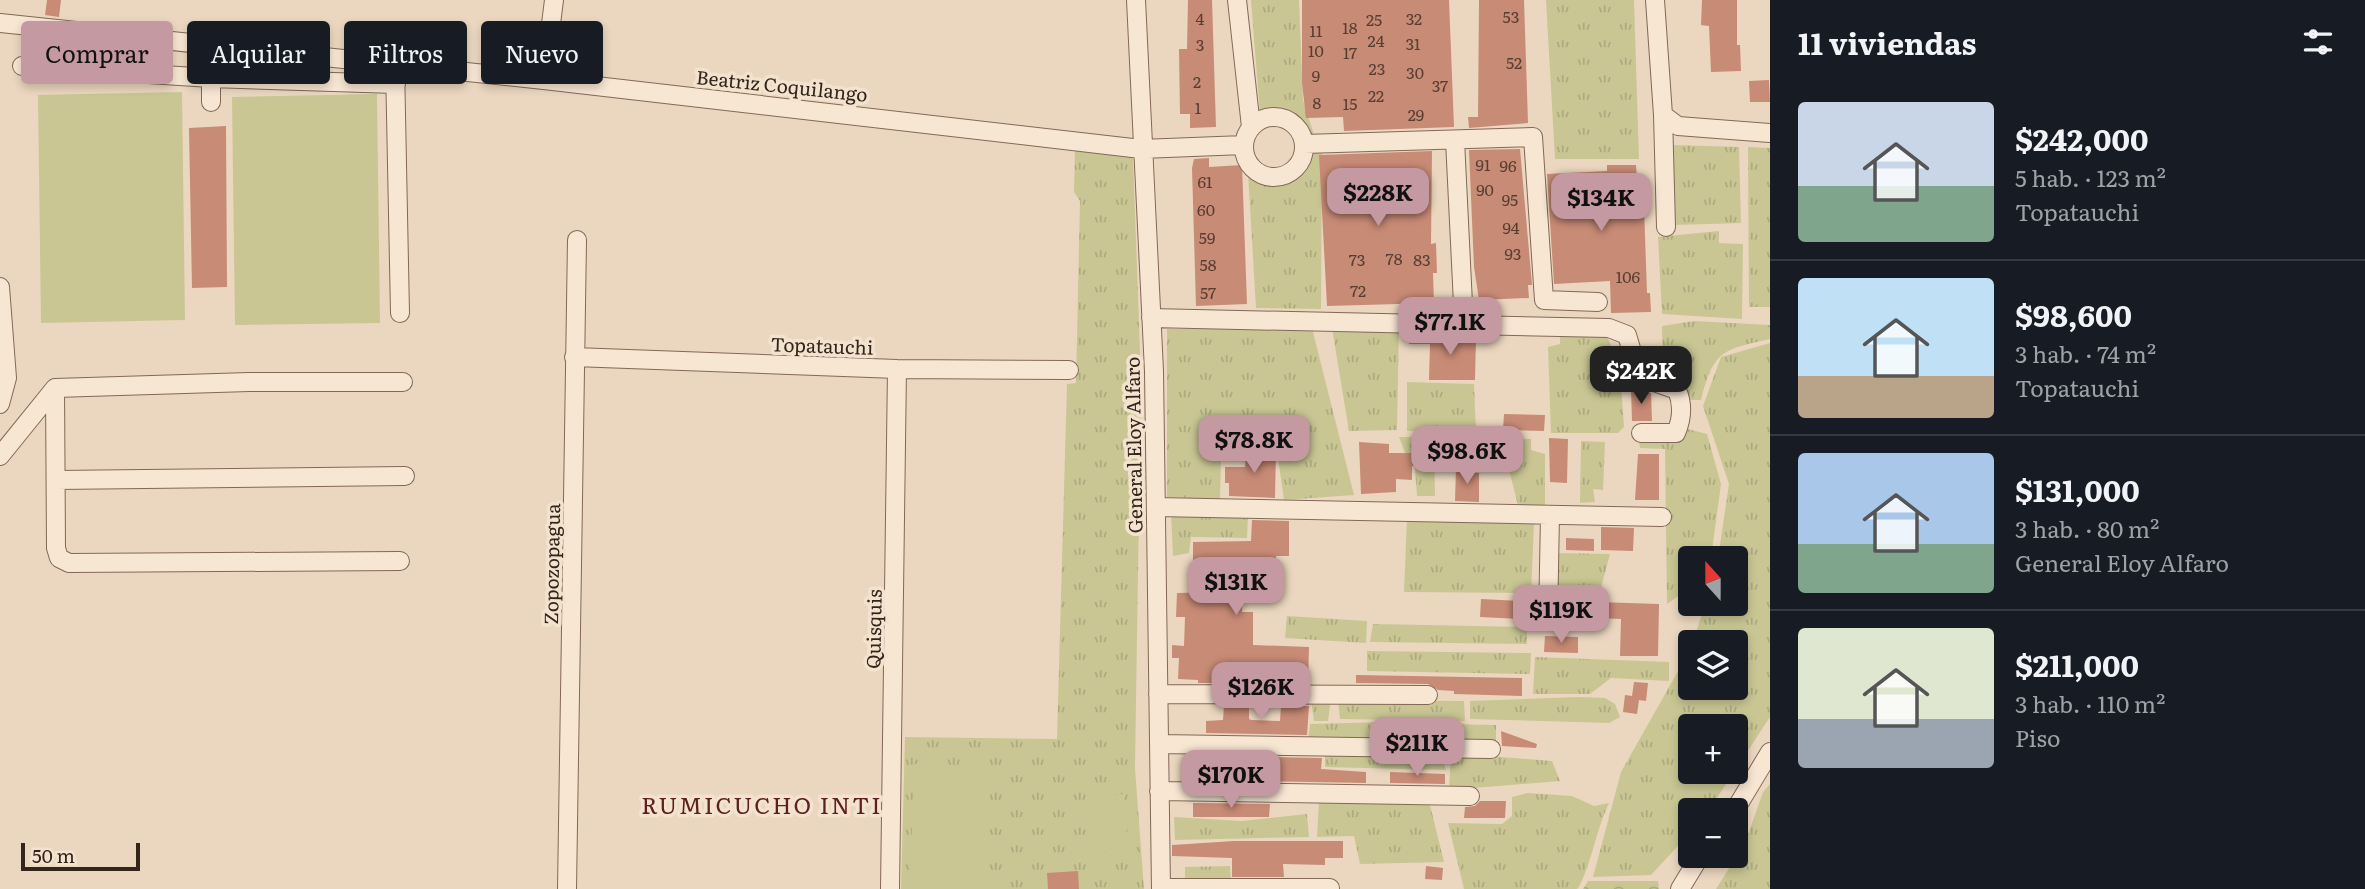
<!DOCTYPE html>
<html lang="es">
<head>
<meta charset="utf-8">
<style>
  :root { --surface:#171b24; --page:#242831; --text:#f1f3f6; --muted:#9ea1a6; --line:#363941; --accent:#c599a2 }
  body { margin:0; font-family:Literata,serif; background:var(--page); color:var(--text); height:100vh; display:flex; flex-direction:column; font-size:26px; white-space:nowrap }
  * { box-sizing:border-box; margin:0 }
  p { font-size:23px; color:var(--muted) }
  .icon { flex:none; width:38px; height:38px; fill:none; stroke:currentColor; stroke-width:2; stroke-linecap:round; stroke-linejoin:round }
  .map { position:relative; flex:1; overflow:hidden }
  .sheet { display:flex; flex-direction:column; background:var(--surface); width:595px }
  .sheet>* { flex:none }
  .top-card { position:absolute; left:21px; top:21px; width:665px; height:63px; display:flex; gap:14px }
  .needle { width:46px; rotate:339deg }
  .buttons { position:absolute; left:1678px; top:546px; display:grid; gap:14px }
  .buttons a { display:grid; place-items:center; width:70px; height:70px; border-radius:7px; background:var(--surface); box-shadow:0 4px 10px #0003; font-size:35px }
  .scale { position:absolute; left:21px; bottom:18px; width:119px; box-sizing:border-box; padding-left:7px; border:4px solid #33241c; border-top:0; font-size:19px; line-height:24px; white-space:nowrap; color:#33241c; -webkit-text-stroke:5px #f3e3ce; paint-order:stroke }
  .price { position:absolute; translate:-50% -60px; padding:0 16px; border-radius:14px; background:var(--accent); color:#111; font-size:23px; line-height:46px; filter:drop-shadow(0 2px 4px #0008) }
  .price::after { content:''; position:absolute; left:50%; top:42px; width:21px; height:16px; margin-left:-10px; background:inherit; clip-path:polygon(0 0,100% 0,50% 100%) }
  .price.on { background:#222; color:#fff }
  ul { padding:0; list-style:none }
  li { display:flex; align-items:center; gap:21px; height:175px; padding:0 28px }
  li+li { border-top:2px solid var(--line) }
  li span { display:grid; place-items:center; flex:none; width:196px; height:140px; border-radius:7px; color:#555 }
  li>.icon { margin-inline-start:auto }
  span .icon { width:84px; height:84px; fill:#fffc; stroke-width:1 }
  li b { font-size:30px }
  h2 { display:flex; justify-content:space-between; align-items:center; height:84px; padding:0 28px; font-size:30px }
  .pill { padding:0 24px; border-radius:7px; background:var(--surface); box-shadow:0 4px 10px #0003; font-size:24px; line-height:63px }
  .pill.on { background:var(--accent); color:#111 }
  main { display:flex; flex:1; min-height:0 }
  .map>svg:first-child { display:block }
</style>
</head>
<body>
<main>
<div class="map">
<svg width="1770" height="889" viewBox="0 0 1770 889">
  <defs>
    <pattern id="grass-tufts" width="24" height="20" patternUnits="userSpaceOnUse" patternTransform="scale(1.75)"><rect width="24" height="20" fill="#c9c694"/><path d="M3 7l-1-3M5 7V3M7 7l1-3M15 17l-1-3M17 17v-4M19 17l1-3" fill="none" stroke="#adaa7f"/></pattern>
    <pattern id="forest-crowns" width="20" height="18" patternUnits="userSpaceOnUse" patternTransform="scale(1.75)"><rect width="20" height="18" fill="#c9c694"/><path d="M2 6a3 3 0 1 1 6 0M12 15a3 3 0 1 1 6 0" fill="none" stroke="#adaa7f"/></pattern>
  </defs>
  <rect width="100%" height="100%" fill="#ebd7bf"/>
  <path fill="url(#grass-tufts)" d="M1251 0H1299L1303 100 1315 138H1308C1303 113 1282 109 1260 114Z
    M1546 0H1634L1639 159H1555Z
    M1673 145 1739 147 1741 223 1675 225Z
    M1748 147 1770 148V307H1749Z
    M1075 149 1133 157 1141 380 1135 768 1144 889H901L905 737 1057 739 1067 384 1076 383 1080 201 1074 192Z
    M1310 150H1322L1321 309 1256 308 1248 173C1273 191 1304 182 1310 150Z
    M1719 231V243L1743 244 1742 319 1662 314 1658 237Z
    M1694 321 1770 325V339C1722 350 1714 350 1701 400H1685L1686 373H1669L1663 363 1662 326Z
    M1312 328 1354 495 1284 500 1276 444 1248 433 1242 461 1221 459 1220 499 1167 497V329Z
    M1332 328 1399 329 1397 430 1349 431Z
    M1560 329 1605 333C1621 360 1622 396 1624 427L1618 433H1551L1548 347 1560 344Z
    M1770 343V717L1736 769V726H1690V772H1734L1709 810H1690V833L1651 875 1593 877 1621 772 1690 650V688H1736V642H1693L1705 604H1736V558H1718L1729 484 1703 406 1721 357Z
    M1407 382 1474 384 1476 432 1407 431Z
    M1688 429 1707 434 1721 484 1711 558H1690V588L1667 604 1665 449 1640 448 1638 437H1679Z
    M1399 437H1434L1435 496H1417L1414 456 1405 453Z
    M1465 438 1531 439V450L1545 454V505H1518L1507 462 1463 464Z
    M1581 441 1605 442 1603 490 1593 489 1595 502 1580 503Z
    M1171 512 1248 514 1247 538 1191 537 1189 553 1173 556Z
    M1407 518 1534 524 1531 593 1404 592Z
    M1553 553 1610 554 1598 599 1552 596Z
    M1287 616 1367 621 1366 643 1285 638Z
    M1373 624 1527 627V644L1370 642Z
    M1367 651 1531 653 1530 674 1367 671Z
    M1535 657 1669 662V681L1611 678 1590 694H1533Z
    M1577 697 1605 698 1615 704 1620 717 1609 723 1470 719V701Z
    M1331 698 1328 721H1314L1311 699Z
    M1338 700 1464 701 1465 721 1340 719Z
    M1384 722 1383 740H1308L1310 724Z
    M1386 723 1496 725V742L1388 740Z
    M1325 751H1440L1446 770 1325 767Z
    M1451 753 1552 761 1560 781 1449 790Z
    M1770 784V889H1716L1745 843 1763 792Z
    M1528 793 1572 796 1594 806 1609 803C1596 830 1593 858 1580 885L1577 889H1464L1448 823 1502 824 1512 816V797Z
    M1319 800 1429 801 1444 862 1360 864 1354 836 1317 837Z
    M1307 814 1309 837 1175 840 1174 817 1242 821Z
    M1230 866 1231 884 1185 881V867Z"/>
  <path fill="url(#forest-crowns)" d="M1588 881H1658L1659 889H1583Z"/>
  <path fill="#c9c694" d="M182 92 185 320 41 323 38 95Z
    M377 94 380 323 235 325 232 97Z
    M914 764 991 766 987 889H910Z
    M1124 794 1128 850 1094 853 1091 797Z"/>
  <path fill="#c88b76" d="M47 0H61L59 17 45 15Z
    M1188 0H1212L1216 127 1190 128V114H1180L1179 49H1187Z
    M1302 0H1449L1454 127 1344 131 1343 117 1306 118 1302 83Z
    M1479 0H1524L1528 123 1469 128 1468 117H1478Z
    M1702 0H1737V45H1740L1741 71 1711 72 1709 26 1701 25Z
    M1769 80 1770 102H1750L1749 81Z
    M226 126 227 287 192 288 189 128Z
    M1520 149 1532 285H1528L1529 298 1479 300 1474 267 1469 150Z
    M1432 151 1431 244 1436 243 1437 273H1433L1434 303 1327 306 1319 155Z
    M1209 158V167L1242 165 1247 304 1196 306 1192 168 1194 159Z
    M1607 165H1636L1637 178H1643L1647 293H1650L1651 312 1611 313 1610 281 1554 284 1547 174 1607 171Z
    M1410 335 1476 338 1475 380H1429L1430 344H1409Z
    M1631 389 1651 393 1652 421H1632Z
    M1504 414 1545 415 1544 431 1503 430Z
    M1435 435H1461V466H1412V480L1396 479V492L1361 494 1359 442 1389 444V453H1435Z
    M1549 438 1568 439 1567 483 1550 482Z
    M1247 448H1276L1275 498 1229 496V483H1225V467H1245Z
    M1638 454H1659V500H1635Z
    M1456 468H1471V473H1479V502L1455 501Z
    M1252 520 1289 521V556H1276V576H1259V581H1243L1242 612H1253V645L1309 647 1308 683H1198V680L1178 679 1179 658H1172V645L1184 646 1185 617H1176L1177 593 1221 592 1220 560H1193V542L1251 541Z
    M1601 527 1634 528 1633 551 1601 550Z
    M1566 538 1594 539V551L1566 550Z
    M1481 599 1521 601 1520 619 1480 617Z
    M1598 602 1659 604 1658 656H1620L1621 619 1597 618Z
    M1545 636 1578 637V653L1544 652Z
    M1356 675 1522 678V696L1454 694V691L1438 690 1428 684 1356 683Z
    M1634 682 1648 683 1646 701 1639 700 1637 714 1623 712 1625 695 1632 696Z
    M1224 706H1249V719L1251 720 1280 721 1281 706H1309L1307 735 1206 733V721L1223 720Z
    M1501 731 1537 744 1536 748 1502 746Z
    M1210 756 1322 758 1321 769 1366 772V783L1208 780Z
    M1390 772 1445 774V784L1390 783Z
    M1480 801H1506L1505 818H1464L1465 807 1475 806Z
    M1193 803 1270 804 1269 817H1193Z
    M1234 841H1343V858H1325V865L1283 864 1284 877H1232V858L1172 856V845Z
    M1426 866 1443 868 1442 880 1425 879Z
    M1078 871 1079 889H1048L1047 873Z"/>
  <g fill="none" stroke-linecap="round" stroke-linejoin="round">
    <defs>
      <path id="minor" d="M1136 0 1154 371 1161 889
        M1237 0 1251 127
        M1655 0 1663 115 1666 227
        M0 23 544 80 1141 149 1244 145
        M395 65 400 313
        M22 66 211 78
        M544 80 554 0
        M211 102V78L396 84
        M1663 115 1678 126 1770 133
        M1244 147a30 30 0 1 1 60 0a30 30 0 1 1-60 0Z
        M1455 140 1463 304
        M1304 144 1533 137 1544 300 1598 302
        M0 287 7 378 0 404
        M1151 318 1609 328 1627 335 1638 372 1646 379 1677 390C1683 404 1682 419 1676 433H1641
        M574 357 897 369 1069 370
        M55 388 56 548 59 558 69 563 400 561
        M0 456 55 388 249 382H403
        M56 480 405 476
        M1156 507 1662 517
        M1548 621 1550 515
        M1158 694 1428 695
        M1159 744 1491 749
        M1159 791 1470 796
        M1735 810 1770 752
        M1161 888H1330
        M567 889 577 240
        M890 889 897 369
        M1680 889 1700 856"/>
    </defs>
    <use href="#minor" stroke="#836858" stroke-width="20"/>
    <use href="#minor" stroke="#f7e6d2" stroke-width="18"/>
  </g>
  <g text-anchor="middle" dominant-baseline="central" stroke-width="7" stroke-linejoin="round" paint-order="stroke">
    <g font-size="16" fill="#583e32">
      <text x="1511" y="16">53</text>
      <text x="1200" y="18">4</text>
      <text x="1414" y="18">32</text>
      <text x="1374" y="19">25</text>
      <text x="1350" y="27">18</text>
      <text x="1316" y="30">11</text>
      <text x="1376" y="40">24</text>
      <text x="1413" y="43">31</text>
      <text x="1200" y="44">3</text>
      <text x="1316" y="50">10</text>
      <text x="1350" y="52">17</text>
      <text x="1514" y="62">52</text>
      <text x="1377" y="68">23</text>
      <text x="1415" y="72">30</text>
      <text x="1316" y="75">9</text>
      <text x="1197" y="81">2</text>
      <text x="1440" y="85">37</text>
      <text x="1376" y="95">22</text>
      <text x="1317" y="102">8</text>
      <text x="1350" y="103">15</text>
      <text x="1198" y="107">1</text>
      <text x="1416" y="114">29</text>
      <text x="1483" y="164">91</text>
      <text x="1508" y="165">96</text>
      <text x="1205" y="181">61</text>
      <text x="1485" y="189">90</text>
      <text x="1510" y="199">95</text>
      <text x="1206" y="209">60</text>
      <text x="1511" y="227">94</text>
      <text x="1207" y="237">59</text>
      <text x="1513" y="253">93</text>
      <text x="1394" y="258">78</text>
      <text x="1357" y="259">73</text>
      <text x="1422" y="259">83</text>
      <text x="1208" y="264">58</text>
      <text x="1628" y="276">106</text>
      <text x="1358" y="290">72</text>
      <text x="1208" y="292">57</text>
    </g>
    <g font-size="19" fill="#33241c" stroke="#f3e3ce">
      <text transform="translate(782 85) rotate(6)">Beatriz Coquilango</text>
      <text transform="translate(822 345) rotate(2)">Topatauchi</text>
      <text transform="translate(1133 445) rotate(-91)">General Eloy Alfaro</text>
      <text transform="translate(551 564) rotate(-89)">Zopozopagua</text>
      <text transform="translate(873 629) rotate(-89)">Quisquis</text>
    </g>
    <g font-size="23" letter-spacing="2" fill="#5e201e" stroke="#f3e3ce">
      <text x="762" y="804">RUMICUCHO INTI</text>
    </g>
  </g>
</svg>
<div class="buttons">
<a><svg class="needle" viewBox="-14 -14 28 28"><path d="M0-13l5 13h-10z" fill="#e53935"/><path d="M0 13l5-13h-10z" fill="#9ea1a6"/></svg></a>
<a><svg class="icon" aria-label="layers" viewBox="0 0 24 24"><path d="M12 4l9 5-9 5-9-5zM3 14l9 5 9-5"/></svg></a>
<a>+</a>
<a>−</a>
</div>
<div class="scale">50 m</div>
<b class="price" style="left:1378px;top:228px">$228K</b>
<b class="price" style="left:1601px;top:233px">$134K</b>
<b class="price" style="left:1450px;top:357px">$77.1K</b>
<b class="price on" style="left:1641px;top:406px">$242K</b>
<b class="price" style="left:1254px;top:475px">$78.8K</b>
<b class="price" style="left:1467px;top:486px">$98.6K</b>
<b class="price" style="left:1236px;top:617px">$131K</b>
<b class="price" style="left:1561px;top:645px">$119K</b>
<b class="price" style="left:1261px;top:722px">$126K</b>
<b class="price" style="left:1417px;top:778px">$211K</b>
<b class="price" style="left:1231px;top:810px">$170K</b>
<div class="top-card">
<a class="pill on">Comprar</a>
<a class="pill">Alquilar</a>
<a class="pill">Filtros</a>
<a class="pill">Nuevo</a>
</div>
</div>
<section class="sheet">
<h2>11 viviendas<svg class="icon" aria-label="filters" viewBox="0 0 24 24"><path d="M4 7h16M4 17h16"/><circle cx="9" cy="7" r="2"/><circle cx="15" cy="17" r="2"/></svg></h2>
<ul>
<li><span style="background:linear-gradient(#c9d6e8 60%,#7fa58c 0)"><svg class="icon" aria-label="home" viewBox="0 0 24 24"><path d="M3 11l9-7 9 7M6 9v11h12V9"/></svg></span><div><b>$242,000</b><p>5 hab. · 123 m²</p><p>Topatauchi</p></div></li>
<li><span style="background:linear-gradient(#bfe0f5 70%,#b9a48a 0)"><svg class="icon" aria-label="home" viewBox="0 0 24 24"><path d="M3 11l9-7 9 7M6 9v11h12V9"/></svg></span><div><b>$98,600</b><p>3 hab. · 74 m²</p><p>Topatauchi</p></div></li>
<li><span style="background:linear-gradient(#a9c7e8 65%,#7fa58c 0)"><svg class="icon" aria-label="home" viewBox="0 0 24 24"><path d="M3 11l9-7 9 7M6 9v11h12V9"/></svg></span><div><b>$131,000</b><p>3 hab. · 80 m²</p><p>General Eloy Alfaro</p></div></li>
<li><span style="background:linear-gradient(#dfe7d0 65%,#9aa5b1 0)"><svg class="icon" aria-label="home" viewBox="0 0 24 24"><path d="M3 11l9-7 9 7M6 9v11h12V9"/></svg></span><div><b>$211,000</b><p>3 hab. · 110 m²</p><p>Piso</p></div></li>
</ul>
</section>
</main>
</body>
</html>
